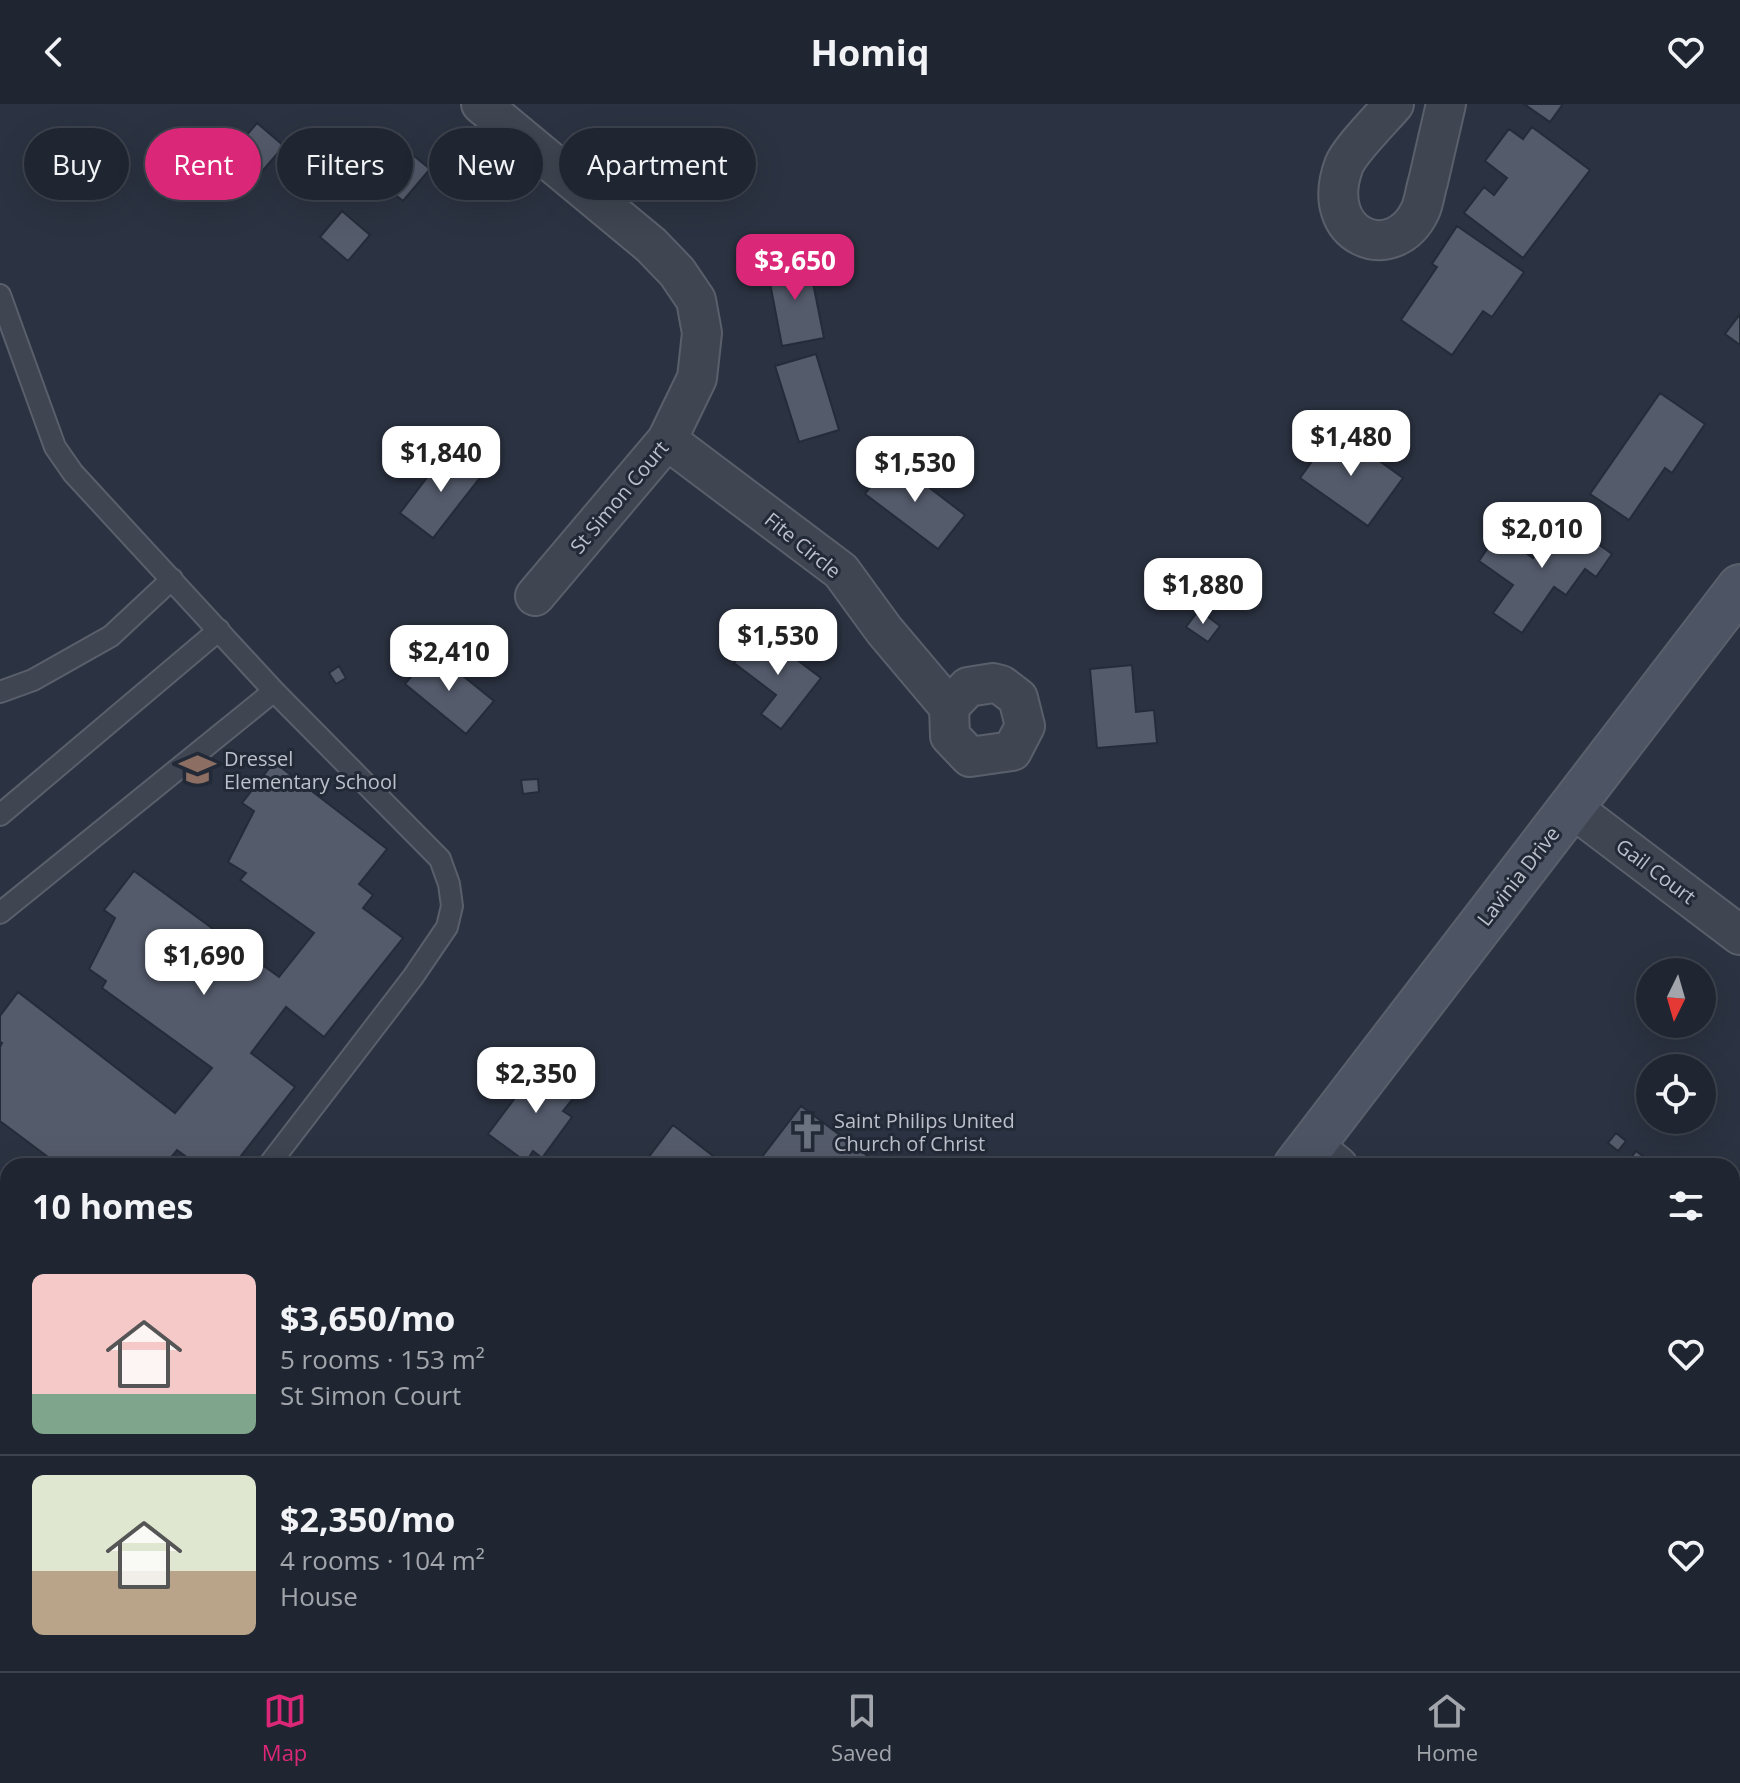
<!DOCTYPE html>
<html lang="en">
<head>
<meta charset="utf-8">
<style>
  :root { --surface:#202631; --page:#2d323d; --text:#f1f3f6; --muted:#a2a5ab; --line:#3d434d; --accent:#db2777 }
  body { margin:0; font-family:"Open Sans",sans-serif; background:var(--page); color:var(--text); height:100vh; display:flex; flex-direction:column; font-size:30px; white-space:nowrap }
  * { box-sizing:border-box; margin:0 }
  p { font-size:26px; color:var(--muted) }
  .icon { flex:none; width:44px; height:44px; fill:none; stroke:currentColor; stroke-width:2; stroke-linecap:round; stroke-linejoin:round }
  .map { position:relative; flex:1; overflow:hidden }
  .sheet { position:absolute; left:0px; top:1054px; width:1740px; height:514px; display:flex; flex-direction:column; background:var(--surface); border-radius:24px 24px 0 0; box-shadow:0 8px 32px #0002,0 0 0 2px var(--line) }
  .sheet>* { flex:none }
  .banner { position:absolute; left:24px; top:24px; width:800px; height:72px; display:flex; gap:16px }
  .needle { width:52px; rotate:185deg }
  .fabs { position:absolute; left:1636px; top:854px; display:grid; gap:16px }
  .fabs a { display:grid; place-items:center; width:80px; height:80px; border-radius:50%; background:var(--surface); box-shadow:0 8px 32px #0002,0 0 0 2px var(--line); font-size:40px }
  .price { position:absolute; translate:-50% -68px; padding:0 18px; border-radius:16px; background:#fff; color:#222; font-size:26px; line-height:52px; filter:drop-shadow(0 2px 4px #0008) }
  .price::after { content:''; position:absolute; left:50%; top:48px; width:24px; height:18px; margin-left:-12px; background:inherit; clip-path:polygon(0 0,100% 0,50% 100%) }
  .price.selected { background:var(--accent); color:#fff }
  ul { padding:0; list-style:none }
  li { display:flex; align-items:center; gap:24px; height:200px; padding:0 32px }
  li+li { border-top:2px solid var(--line) }
  li span { display:grid; place-items:center; flex:none; width:224px; height:160px; border-radius:12px; color:#555 }
  li>.icon { margin-inline-start:auto }
  span .icon { width:96px; height:96px; fill:#fffc; stroke-width:1 }
  li b { font-size:34px }
  h2 { display:flex; justify-content:space-between; align-items:center; height:96px; padding:0 32px; font-size:34px }
  .pill { padding:0 28px; border-radius:36px; background:var(--surface); box-shadow:0 8px 32px #0002,0 0 0 2px var(--line); font-size:28px; line-height:72px }
  .pill.selected { background:var(--accent); color:#fff }
  header { display:flex; justify-content:space-between; align-items:center; height:104px; padding:0 32px; background:var(--surface); font-size:36px; font-weight:700 }
  .dock { display:flex; justify-content:space-around; align-items:center; height:112px; border-top:2px solid var(--line); background:var(--surface); font-size:22px; color:var(--muted) }
  .dock a { display:grid; justify-items:center; gap:4px }
  .dock .selected { color:var(--accent) }
  .map>svg:first-child { display:block }
</style>
</head>
<body>
<header><svg class="icon" aria-label="back" viewBox="0 0 24 24"><path d="M15 5l-7 7 7 7"/></svg>Homiq<svg class="icon" aria-label="heart" viewBox="0 0 24 24"><path d="M12 20l-8-8c-3-5 5-10 8-4 3-6 11-1 8 4z"/></svg></header>
<div class="map">
<svg width="1740" height="1567" viewBox="0 0 1740 1567">
  <rect width="100%" height="100%" fill="#2b3241"/>
  <path fill="#545b6b" stroke="#252c39" stroke-width="2" d="M1524 0H1563L1550 18Z
    M257 19 284 42 258 72 231 49Z
    M1532 23 1590 66 1523 154 1464 109 1484 83 1494 91 1507 74 1485 57 1509 25 1523 35Z
    M207 25 220 38 208 50 195 36Z
    M381 25 430 65 403 97 354 57Z
    M342 107 370 131 348 157 320 133Z
    M1457 122 1524 168 1492 213 1483 207 1452 251 1401 216 1437 163 1432 160Z
    M808 154 824 234 782 242 767 163Z
    M1740 210V241L1725 230Z
    M816 250 839 326 799 338 775 262Z
    M1660 289 1705 320 1672 369 1665 364 1629 416 1590 390Z
    M1335 325 1403 374 1368 422 1300 374Z
    M448 346 482 371 433 434 400 409Z
    M892 355 965 411 938 445 865 390Z
    M1562 414 1612 450 1596 473 1585 465 1566 491 1554 483 1522 529 1493 509 1513 481 1479 457 1498 429 1533 454Z
    M1199 506 1220 522 1208 538 1186 523Z
    M759 527 821 574 781 625 761 610 776 591 734 559Z
    M432 547 494 597 466 630 405 580Z
    M1132 561 1136 608 1154 606 1157 639 1097 644 1090 565Z
    M339 562 346 574 336 580 329 569Z
    M274 658 387 745 359 780 373 791 363 804 403 834 324 933 286 903 251 949 295 983 233 1062H199L177 1046 164 1062H60L0 1017V943L2 939 0 938V912L18 888 175 1009 212 964 102 884 106 877 89 865 115 814 104 806 134 767 279 873 314 829 240 776 246 769 228 758 254 707 242 699Z
    M538 675 539 688 523 690 521 676Z
    M541 959 579 987 563 1007 572 1013 542 1054 533 1047 526 1058 488 1030Z
    M801 1002 869 1053 862 1062H755Z
    M673 1021 726 1062H642Z
    M1616 1029 1626 1037 1618 1047 1608 1039Z
    M1636 1047 1656 1062H1625Z
    M0 1080 8 1085V1236L0 1246Z"/>
  <g fill="none" stroke-linecap="round" stroke-linejoin="round">
    <defs>
      <path id="lane" d="M0 191 55 343 73 369 274 587 440 755 449 780 452 802 447 823 413 873 268 1062
        M0 588 33 576 111 532 172 475
        M0 711 219 526
        M0 809 274 587
        M0 1326 8 1327"/>
      <path id="street" d="M481 0 651 141 677 168 696 196 702 229 697 274 667 336 535 492
        M1394 0C1382 14 1350 46 1344 61 1317 133 1393 163 1420 107 1424 99 1425 87 1428 78 1434 52 1440 26 1446 0
        M667 336 841 467 884 526 949 603 950 632 970 653 1012 647 1025 622 1018 594 1001 581 993 579 968 583 949 603
        M1571 703 1740 831
        M1312 1041 1338 1062
        M1732 1363 1740 1369
        M227 1567 233 1560
        M1539 1567V1560"/>
      <path id="secondary" d="M1296 1062 1740 483
        M907 1567 912 1560"/>
    </defs>
    <use href="#lane" stroke="#5a606b" stroke-width="24"/>
    <use href="#street" stroke="#5a606b" stroke-width="42"/>
    <use href="#secondary" stroke="#5a606b" stroke-width="48"/>
    <use href="#lane" stroke="#3f4551" stroke-width="20"/>
    <use href="#street" stroke="#3f4551" stroke-width="38"/>
    <use href="#secondary" stroke="#4d5464" stroke-width="44"/>
  </g>
  <defs>
    <symbol id="school-bare" viewBox="-9 -9 18 18"><path d="M0-5L7-2L0 1L-7-2ZM-4 1L0 2.5L4 1V4Q0 6-4 4Z" fill="#8d6e63" stroke="#232a37" stroke-width="2.5" paint-order="stroke"/></symbol>
    <symbol id="church-bare" viewBox="-9 -9 18 18"><path d="M-1.2-6h2.4v3.5h3.3v2.4h-3.3V6h-2.4V-.1h-3.3v-2.4h3.3Z" fill="#6b7280" stroke="#232a37" stroke-width="2.5" paint-order="stroke"/></symbol>
  </defs>
  <g fill-rule="evenodd">
    <use href="#school-bare" x="172" y="640" width="51" height="51"/>
    <use href="#church-bare" x="782" y="1002" width="51" height="51"/>
  </g>
  <g text-anchor="middle" dominant-baseline="central" stroke-width="6" stroke-linejoin="round" paint-order="stroke">
    <g font-size="20" fill="#bcc0cb" stroke="#232a37">
      <text transform="translate(619 393) rotate(-50)">St Simon Court</text>
      <text transform="translate(803 441) rotate(39)">Fite Circle</text>
      <text transform="translate(1656 767) rotate(37)">Gail Court</text>
      <text transform="translate(1518 772) rotate(-52)">Lavinia Drive</text>
    </g>
    <g font-size="20" fill="#bcc0cb" stroke="#232a37" text-anchor="start">
      <text x="224" y="654">Dressel<tspan x="224" dy="23">Elementary School</tspan></text>
      <text x="834" y="1016">Saint Philips United<tspan x="834" dy="23">Church of Christ</tspan></text>
    </g>
  </g>
</svg>
<div class="fabs">
<a><svg class="needle" viewBox="-14 -14 28 28"><path d="M0-13l5 13h-10z" fill="#e53935"/><path d="M0 13l5-13h-10z" fill="#a2a5ab"/></svg></a>
<a><svg class="icon" aria-label="locate" viewBox="0 0 24 24"><circle cx="12" cy="12" r="6"/><path d="M12 2v4M12 18v4M2 12h4M18 12h4"/></svg></a>
</div>
<b class="price selected" style="left:795px;top:198px">$3,650</b>
<b class="price" style="left:1351px;top:374px">$1,480</b>
<b class="price" style="left:441px;top:390px">$1,840</b>
<b class="price" style="left:915px;top:400px">$1,530</b>
<b class="price" style="left:1542px;top:466px">$2,010</b>
<b class="price" style="left:1203px;top:522px">$1,880</b>
<b class="price" style="left:778px;top:573px">$1,530</b>
<b class="price" style="left:449px;top:589px">$2,410</b>
<b class="price" style="left:204px;top:893px">$1,690</b>
<b class="price" style="left:536px;top:1011px">$2,350</b>
<div class="banner">
<a class="pill">Buy</a>
<a class="pill selected">Rent</a>
<a class="pill">Filters</a>
<a class="pill">New</a>
<a class="pill">Apartment</a>
</div>
<section class="sheet">
<h2>10 homes<svg class="icon" aria-label="filters" viewBox="0 0 24 24"><path d="M4 7h16M4 17h16"/><circle cx="9" cy="7" r="2"/><circle cx="15" cy="17" r="2"/></svg></h2>
<ul>
<li><span style="background:linear-gradient(#f6c9c9 75%,#7fa58c 0)"><svg class="icon" aria-label="home" viewBox="0 0 24 24"><path d="M3 11l9-7 9 7M6 9v11h12V9"/></svg></span><div><b>$3,650/mo</b><p>5 rooms · 153 m²</p><p>St Simon Court</p></div><svg class="icon" aria-label="heart" viewBox="0 0 24 24"><path d="M12 20l-8-8c-3-5 5-10 8-4 3-6 11-1 8 4z"/></svg></li>
<li><span style="background:linear-gradient(#dfe7d0 60%,#b9a48a 0)"><svg class="icon" aria-label="home" viewBox="0 0 24 24"><path d="M3 11l9-7 9 7M6 9v11h12V9"/></svg></span><div><b>$2,350/mo</b><p>4 rooms · 104 m²</p><p>House</p></div><svg class="icon" aria-label="heart" viewBox="0 0 24 24"><path d="M12 20l-8-8c-3-5 5-10 8-4 3-6 11-1 8 4z"/></svg></li>
</ul>
</section>
</div>
<nav class="dock">
<a class="selected"><svg class="icon" aria-label="map" viewBox="0 0 24 24"><path d="M3 6l6-2 6 2 6-2v14l-6 2-6-2-6 2zM9 4v14M15 6v14"/></svg>Map</a>
<a><svg class="icon" aria-label="saved" viewBox="0 0 24 24"><path d="M7 4h10v16l-5-4-5 4z"/></svg>Saved</a>
<a><svg class="icon" aria-label="home" viewBox="0 0 24 24"><path d="M3 11l9-7 9 7M6 9v11h12V9"/></svg>Home</a>
</nav>
</body>
</html>
